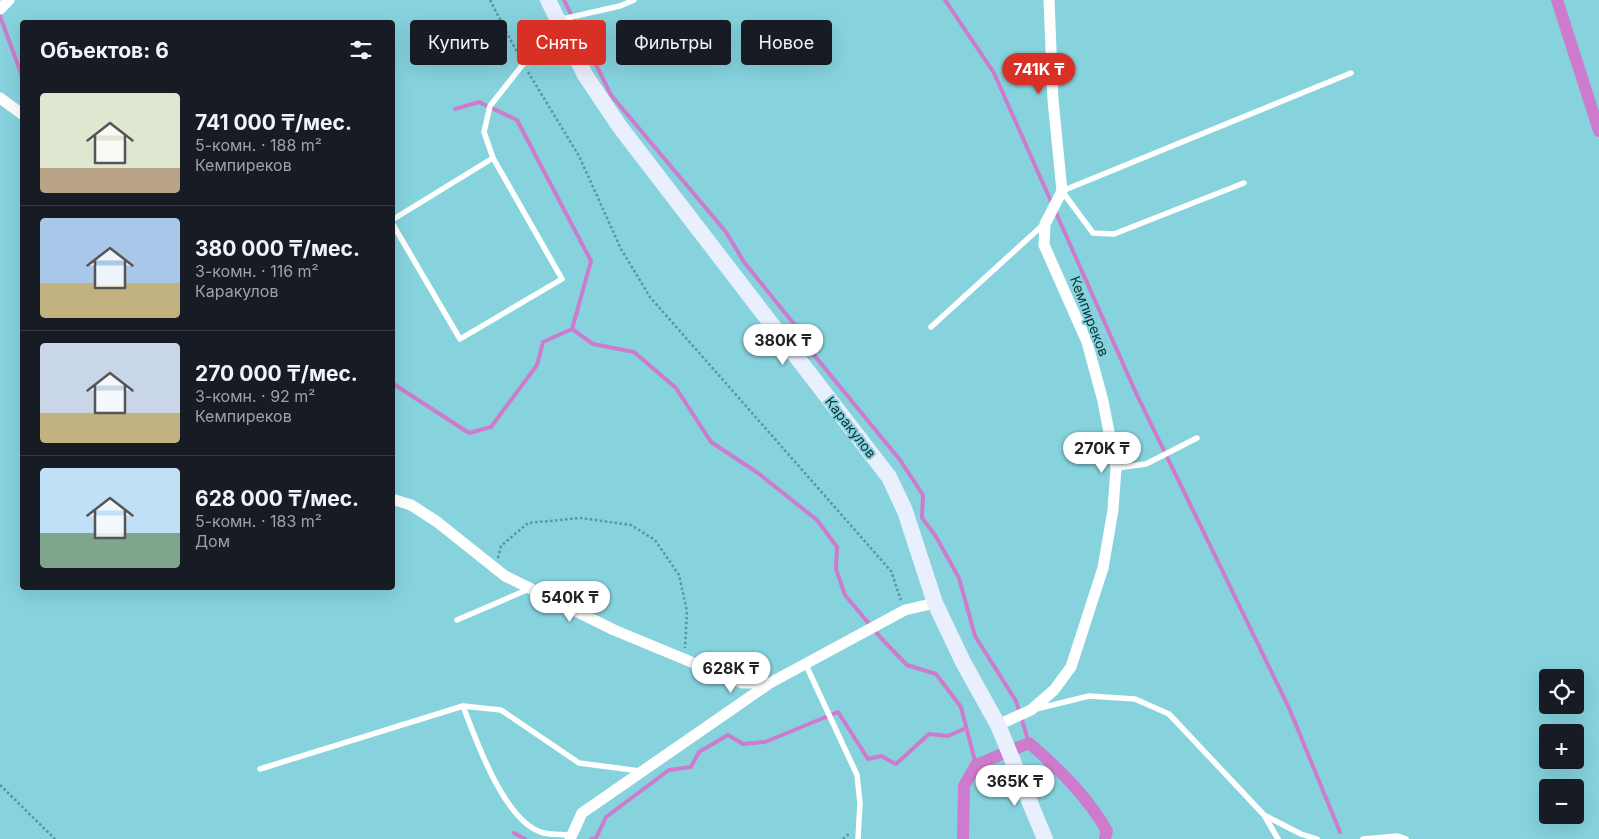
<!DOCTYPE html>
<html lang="ru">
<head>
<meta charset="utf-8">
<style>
  :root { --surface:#171b24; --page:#242831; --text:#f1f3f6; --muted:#9ea1a6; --line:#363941; --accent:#d93025 }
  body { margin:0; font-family:Inter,sans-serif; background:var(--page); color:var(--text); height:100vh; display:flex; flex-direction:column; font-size:19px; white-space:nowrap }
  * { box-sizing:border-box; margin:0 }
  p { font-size:16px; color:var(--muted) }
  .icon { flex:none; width:28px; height:28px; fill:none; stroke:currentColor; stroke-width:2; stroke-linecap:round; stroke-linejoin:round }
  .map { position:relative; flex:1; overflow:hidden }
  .drawer { position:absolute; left:20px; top:20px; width:375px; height:570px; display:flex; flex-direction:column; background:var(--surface); border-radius:5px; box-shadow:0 5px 20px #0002 }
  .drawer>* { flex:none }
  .hud { position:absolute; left:410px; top:20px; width:475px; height:45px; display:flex; gap:10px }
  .buttons { position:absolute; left:1539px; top:669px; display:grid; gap:10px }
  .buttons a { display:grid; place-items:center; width:45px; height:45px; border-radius:5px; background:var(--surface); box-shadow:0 5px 20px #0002; font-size:25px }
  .price { position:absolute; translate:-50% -42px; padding:0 11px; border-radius:18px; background:#fff; color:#222; font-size:16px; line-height:32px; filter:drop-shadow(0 1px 2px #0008) }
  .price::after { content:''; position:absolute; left:50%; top:30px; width:15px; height:11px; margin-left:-8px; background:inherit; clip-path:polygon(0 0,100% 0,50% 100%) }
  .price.current { background:var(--accent); color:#fff }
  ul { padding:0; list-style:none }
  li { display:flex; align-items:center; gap:15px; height:125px; padding:0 20px }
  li+li { border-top:1px solid var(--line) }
  li span { display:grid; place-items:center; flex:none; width:140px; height:100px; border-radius:5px; color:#555 }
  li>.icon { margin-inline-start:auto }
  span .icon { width:60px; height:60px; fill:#fffc; stroke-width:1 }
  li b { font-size:21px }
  h2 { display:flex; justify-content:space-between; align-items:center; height:60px; padding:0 20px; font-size:21px }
  .pill { padding:0 18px; border-radius:5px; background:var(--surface); box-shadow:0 5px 20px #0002; font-size:18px; line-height:45px }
  .pill.current { background:var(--accent); color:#fff }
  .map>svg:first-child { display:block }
</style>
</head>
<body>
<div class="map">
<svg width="1599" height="839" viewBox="0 0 1599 839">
  <rect width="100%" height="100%" fill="#86d3de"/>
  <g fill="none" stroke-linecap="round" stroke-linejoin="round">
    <path stroke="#cd7bcc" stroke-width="4" d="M564 0 611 95 726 232 744 262 794 324 805 344 900 460 923 495 922 518 935 535 959 578 975 636 1016 701 1029 743
      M945 0 994 73 1136 393 1289 708 1340 832
      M0 16 22 76
      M455 109 479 102 517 120 591 261 572 329 593 344 634 352 676 388 711 442 758 473 817 520 837 547 836 569 845 595 881 638 907 665 936 674 961 707 976 765
      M392 383 469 433 491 427 537 365 543 342 572 329
      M514 833 525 839
      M591 839 596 838 606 817 669 770 691 767 699 752 728 735 743 744 765 742 838 712 868 759 881 756 896 764 929 734 948 736 966 728"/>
    <path stroke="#cd7bcc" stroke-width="12" d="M1557 0 1599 131
      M963 839 964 786 976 765 1029 743C1059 769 1087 796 1107 831L1105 839"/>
    <path stroke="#59959e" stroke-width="2.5" stroke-dasharray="2.5 2.5" stroke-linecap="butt" d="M490 0 519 56
      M528 72 579 156 621 249 650 297 891 571 901 600
      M498 558 501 546 528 523 581 518 631 525 655 540 679 575 687 611 685 648
      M0 785 55 839
      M843 839 850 833"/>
    <path stroke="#fff" stroke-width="5.5" d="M1244 183 1114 234 1093 233 1062 191 1351 73
      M392 220 493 158
      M392 223 460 339 562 279 493 158 484 132 490 106 558 20 620 6 634 0
      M931 327 1044 224
      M1116 468 1146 464 1197 438
      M457 620 529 589
      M805 663 857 775 860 803 858 839
      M463 706 501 710 579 763 640 771
      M1036 709 1089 696 1135 699 1169 714 1264 815 1278 839
      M260 769 463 706C476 740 505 824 544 833 552 835 562 834 571 835
      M1264 815 1301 834 1317 839
      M1363 839 1398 836 1406 839"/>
    <path stroke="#fff" stroke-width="11" d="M0 9 9 0
      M0 98 22 114
      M392 499 411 505 436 521 505 576 614 630 742 683H770
      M998 725 1031 710 1054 690 1071 667 1103 568 1113 510 1116 468 1103 401 1087 342 1044 245 1045 224 1062 191 1053 100 1049 0
      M570 839 582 813 770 683 905 610 935 603"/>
    <path stroke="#eaeffd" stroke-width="16" d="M548 0 585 75 620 127 889 477 905 511 935 603 963 662 998 725 1045 839"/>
  </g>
  <g text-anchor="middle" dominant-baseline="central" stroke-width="4" stroke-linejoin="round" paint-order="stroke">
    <g font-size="14" fill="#103135" stroke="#86d3de">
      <text transform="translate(1090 316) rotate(69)">Кемпиреков</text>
      <text transform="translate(851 427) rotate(52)">Каракулов</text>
    </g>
  </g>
</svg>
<div class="buttons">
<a><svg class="icon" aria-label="locate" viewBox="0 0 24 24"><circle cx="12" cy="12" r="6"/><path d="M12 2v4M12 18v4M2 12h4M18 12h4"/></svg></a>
<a>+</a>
<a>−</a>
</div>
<b class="price current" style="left:1039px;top:95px">741K ₸</b>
<b class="price" style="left:783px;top:366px">380K ₸</b>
<b class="price" style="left:1102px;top:474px">270K ₸</b>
<b class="price" style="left:570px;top:623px">540K ₸</b>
<b class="price" style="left:731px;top:694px">628K ₸</b>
<b class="price" style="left:1015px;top:807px">365K ₸</b>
<div class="hud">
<a class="pill">Купить</a>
<a class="pill current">Снять</a>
<a class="pill">Фильтры</a>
<a class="pill">Новое</a>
</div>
<section class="drawer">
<h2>Объектов: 6<svg class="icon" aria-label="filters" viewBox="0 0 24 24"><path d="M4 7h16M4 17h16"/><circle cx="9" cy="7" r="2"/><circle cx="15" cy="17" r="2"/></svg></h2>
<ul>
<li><span style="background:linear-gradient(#dfe7d0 75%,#b9a48a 0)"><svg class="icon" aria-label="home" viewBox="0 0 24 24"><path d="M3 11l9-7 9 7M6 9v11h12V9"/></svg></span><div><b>741 000 ₸/мес.</b><p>5-комн. · 188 m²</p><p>Кемпиреков</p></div></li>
<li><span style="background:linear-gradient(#a9c7e8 65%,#c2b280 0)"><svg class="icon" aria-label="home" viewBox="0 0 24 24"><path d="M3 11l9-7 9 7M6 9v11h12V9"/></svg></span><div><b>380 000 ₸/мес.</b><p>3-комн. · 116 m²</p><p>Каракулов</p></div></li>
<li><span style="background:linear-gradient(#c9d6e8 70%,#c2b280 0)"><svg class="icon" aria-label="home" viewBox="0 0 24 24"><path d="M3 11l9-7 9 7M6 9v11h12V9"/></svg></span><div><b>270 000 ₸/мес.</b><p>3-комн. · 92 m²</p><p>Кемпиреков</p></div></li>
<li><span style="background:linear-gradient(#bfe0f5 65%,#7fa58c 0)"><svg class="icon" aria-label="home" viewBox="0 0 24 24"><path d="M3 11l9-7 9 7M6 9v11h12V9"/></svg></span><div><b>628 000 ₸/мес.</b><p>5-комн. · 183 m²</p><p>Дом</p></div></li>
</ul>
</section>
</div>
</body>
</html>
